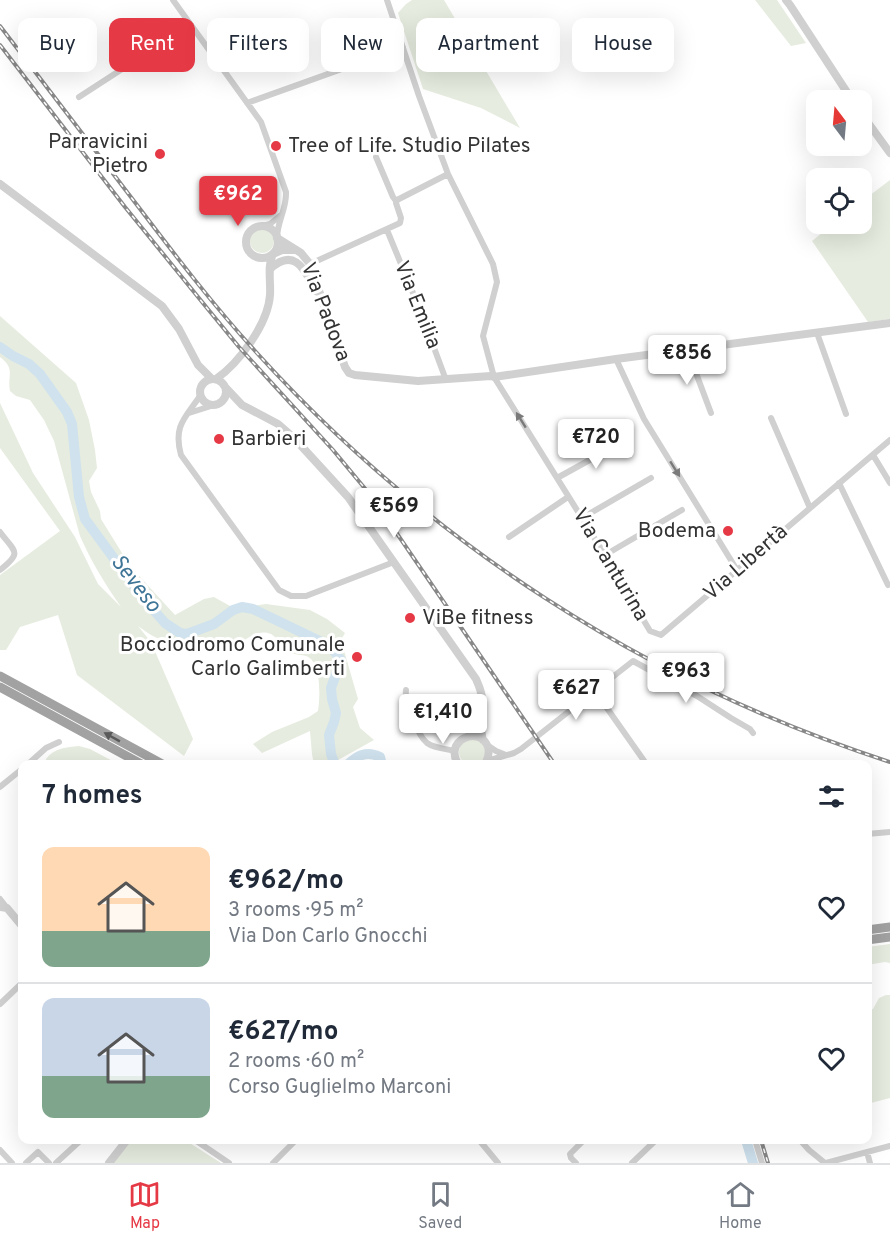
<!DOCTYPE html>
<html lang="en">
<head>
<meta charset="utf-8">
<style>
  :root { --surface:#fff; --page:#f6f6f7; --text:#1f2937; --muted:#747a83; --line:#e0e1e3; --accent:#e63946 }
  body { margin:0; font-family:Overpass,sans-serif; background:var(--page); color:var(--text); height:100vh; display:flex; flex-direction:column; font-size:22px; white-space:nowrap }
  * { box-sizing:border-box; margin:0 }
  p { font-size:20px; color:var(--muted) }
  .icon { flex:none; width:33px; height:33px; fill:none; stroke:currentColor; stroke-width:2; stroke-linecap:round; stroke-linejoin:round }
  .map { position:relative; flex:1; overflow:hidden }
  .side { position:absolute; left:18px; top:760px; width:854px; height:384px; display:flex; flex-direction:column; background:var(--surface); border-radius:12px; box-shadow:0 6px 24px #0002 }
  .side>* { flex:none }
  .top-card { position:absolute; left:18px; top:18px; width:855px; height:54px; display:flex; gap:12px }
  .needle { width:39px; rotate:344deg }
  .tools { position:absolute; left:806px; top:90px; display:grid; gap:12px }
  .tools a { display:grid; place-items:center; width:66px; height:66px; border-radius:12px; background:var(--surface); box-shadow:0 6px 24px #0002; font-size:30px }
  .price { position:absolute; translate:-50% -51px; padding:0 14px; border-radius:6px; background:#fff; color:#222; font-size:20px; line-height:39px; filter:drop-shadow(0 2px 3px #0008) }
  .price::after { content:''; position:absolute; left:50%; top:36px; width:18px; height:14px; margin-left:-9px; background:inherit; clip-path:polygon(0 0,100% 0,50% 100%) }
  .price.selected { background:var(--accent); color:#fff }
  ul { padding:0; list-style:none }
  li { display:flex; align-items:center; gap:18px; height:150px; padding:0 24px }
  li+li { border-top:2px solid var(--line) }
  li span { display:grid; place-items:center; flex:none; width:168px; height:120px; border-radius:12px; color:#555 }
  li>.icon { margin-inline-start:auto }
  span .icon { width:72px; height:72px; fill:#fffc; stroke-width:1 }
  li b { font-size:26px }
  h2 { display:flex; justify-content:space-between; align-items:center; height:72px; padding:0 24px; font-size:26px }
  .chip { padding:0 21px; border-radius:12px; background:var(--surface); box-shadow:0 6px 24px #0002; font-size:21px; line-height:54px }
  .chip.selected { background:var(--accent); color:#fff }
  .menu { display:flex; justify-content:space-around; align-items:center; height:84px; border-top:2px solid var(--line); background:var(--surface); font-size:16px; color:var(--muted) }
  .menu a { display:grid; justify-items:center; gap:3px }
  .menu .selected { color:var(--accent) }
  .map>svg:first-child { display:block }
</style>
</head>
<body>
<div class="map">
<svg width="890" height="1163" viewBox="0 0 890 1163">
  <rect width="100%" height="100%" fill="#fff"/>
  <path fill="#e6ecdf" d="M412 0H444L520 128 481 108 423 89 398 13 406 4Z
    M755 0H777L806 43 791 46Z
    M890 180V319L868 322 812 241 833 224H861V202Z
    M250 241a12 12 0 1 1 24 0a12 12 0 1 1-24 0Z
    M0 316 76 383 89 420 95 450 97 468 89 481 91 492 100 511 101 519 130 566 175 615 204 599 214 597 230 606H252L266 604 310 610 327 619 345 633 341 640 358 699 353 707 360 728 374 740 329 765H314L312 754 310 731 262 753 253 744 272 732 309 717 318 711C320 699 322 661 306 656 298 654 291 655 284 649 278 644 277 635 268 633 253 630 243 644 230 647 217 650 202 644 189 642 179 641 167 642 157 638 150 635 144 630 138 626L151 642 193 739 184 756 77 675 58 615 20 627 6 650H0V575L60 531 0 448V403L33 473 75 537 98 584 121 607C105 584 91 561 80 536L54 441 44 420 30 400 16 396 10 391C7 375 16 369 0 357Z
    M459 752a13 13 0 1 1 26 0a13 13 0 1 1-26 0Z
    M79 746 90 749 120 765H47L46 759C54 748 67 747 79 746Z
    M890 944V963L885 962 867 965V947Z
    M886 995H890V1098L867 1104V1011L873 1009 879 998Z
    M132 1140H185L221 1163H113Z"/>
  <g fill="none" stroke-linecap="round" stroke-linejoin="round">
    <path stroke="#cfe2ee" stroke-width="10" d="M0 347 13 356 29 364 40 374 67 412 72 424 79 497 85 519 143 598 165 623 180 633 187 634 214 624 233 610 242 607 253 609 330 646 341 660 331 688 332 699 336 713 334 722 329 735 331 754 335 765
      M347 765C357 756 366 750 380 757L382 765
      M746 1140 753 1163"/>
    <path stroke="#d0d0d0" stroke-width="6" d="M173 0 261 122 286 192C287 208 277 222 277 238
      M387 0 419 96 448 174 493 264 497 282 483 336 494 377 605 555 650 631 661 635 890 440
      M79 97 190 25
      M247 103 403 47
      M376 157 393 197 396 201
      M263 226 270 224 281 215
      M387 230 420 310 446 380
      M310 264 400 223 401 218 396 203 397 200 448 174
      M817 333 846 414
      M687 349 711 413
      M616 359 644 419 737 570
      M200 396C185 418 173 426 181 455L279 590 291 596H306L394 562
      M189 413 211 406
      M771 418 810 508
      M873 455 890 483
      M557 478 606 451 612 452 625 445
      M839 483 888 585
      M582 518 651 478
      M0 532C15 552 23 552 0 570
      M509 537 568 497
      M605 555 682 510
      M406 690C404 701 418 736 427 743 434 748 446 749 455 751
      M595 691 647 765
      M487 745 496 751 506 755
      M487 761 514 753 521 749 633 661 697 696 731 718 750 729 753 733
      M27 765 46 748 59 742
      M0 787 22 769
      M867 834 890 832
      M0 899 7 908
      M0 1004 22 983
      M195 1140 229 1163
      M479 1140 498 1163
      M755 1140 762 1163
      M800 1140 809 1150 825 1163
      M0 1150 12 1163
      M867 1152 870 1163
      M26 1163 38 1152 49 1163
      M56 1163 81 1140
      M273 1163 296 1140
      M576 1163 571 1158 570 1154 584 1140
      M632 1163 656 1140
      M826 1163 890 1146"/>
    <path stroke="#d0d0d0" stroke-width="8" d="M786 0 790 5 852 100
      M861 113 890 153
      M0 184 162 306 179 329 198 365 212 379
      M246 242a16 16 0 1 1 32 0a16 16 0 1 1-32 0Z
      M277 238 301 253 310 264 345 367 349 373 355 375 418 381 491 376 494 377 616 359 890 323
      M270 269C295 246 305 271 316 291
      M200 392a13 13 0 1 1 26 0a13 13 0 1 1-26 0Z
      M216 379C239 363 268 324 270 295 271 282 267 266 273 254L282 250H296
      M226 388 242 405 278 424 294 438 348 497 476 679C479 686 482 692 482 699 482 713 479 726 483 740
      M459 765C442 741 479 724 488 747 490 754 488 759 484 765
      M0 907 7 908 22 926
      M109 1163 127 1140"/>
    <path stroke="#a2a2a2" stroke-width="9" d="M0 676 164 765
      M0 687 143 765
      M867 930 890 927
      M867 940 890 937"/>
    <defs>
      <path id="rail" d="M0 26C46 86 91 145 137 205 175 255 213 305 256 352 428 542 646 683 890 762
        M0 45 125 207 207 308 239 347 333 450 372 497 555 765
        M761 1140 768 1163"/>
    </defs>
    <use href="#rail" stroke="#888" stroke-width="4"/>
    <use href="#rail" stroke="#fff" stroke-width="1.5" stroke-dasharray="4.5" stroke-linecap="butt"/>
  </g>
  <defs><path id="oneway-solid" d="M-6-.8H1V-3.2L6.5 0L1 3.2V.8H-6Z" transform="scale(1.5)"/></defs>
  <g fill="#7a7a7a">
    <use href="#oneway-solid" transform="translate(521 420) rotate(-122)"/>
    <use href="#oneway-solid" transform="translate(675 469) rotate(58)"/>
  </g>
  <use fill="#5a5a5a" href="#oneway-solid" transform="translate(112 737) rotate(-151)"/>
  <g fill="#e63946" stroke="#fff" stroke-width="2">
    <circle cx="276" cy="146" r="6"/>
    <circle cx="160" cy="154" r="6"/>
    <circle cx="219" cy="439" r="6"/>
    <circle cx="728" cy="531" r="6"/>
    <circle cx="410" cy="618" r="6"/>
    <circle cx="357" cy="657" r="6"/>
  </g>
  <g text-anchor="middle" dominant-baseline="central" stroke-width="6" stroke-linejoin="round" paint-order="stroke">
    <g font-size="21" fill="#333" stroke="#fff" text-anchor="end">
      <text x="148" y="142">Parravicini<tspan x="148" dy="24">Pietro</tspan></text>
      <text x="288" y="146" text-anchor="start">Tree of Life. Studio Pilates</text>
      <text x="231" y="439" text-anchor="start">Barbieri</text>
      <text x="716" y="531">Bodema</text>
      <text x="422" y="618" text-anchor="start">ViBe fitness</text>
      <text x="345" y="645">Bocciodromo Comunale<tspan x="345" dy="24">Carlo Galimberti</tspan></text>
    </g>
    <g font-size="21" fill="#333" stroke="#fff">
      <text transform="translate(417 305) rotate(68)">Via Emilia</text>
      <text transform="translate(325 312) rotate(69)">Via Padova</text>
      <text transform="translate(746 563) rotate(-41)">Via Libertà</text>
      <text transform="translate(610 565) rotate(59)">Via Canturina</text>
    </g>
    <g font-size="22" font-style="italic" fill="#3f7597" stroke="#fff">
      <text transform="translate(135 584) rotate(52)">Seveso</text>
    </g>
  </g>
</svg>
<div class="tools">
<a><svg class="needle" viewBox="-14 -14 28 28"><path d="M0-13l5 13h-10z" fill="#e53935"/><path d="M0 13l5-13h-10z" fill="#747a83"/></svg></a>
<a><svg class="icon" aria-label="locate" viewBox="0 0 24 24"><circle cx="12" cy="12" r="6"/><path d="M12 2v4M12 18v4M2 12h4M18 12h4"/></svg></a>
</div>
<b class="price selected" style="left:238px;top:227px">€962</b>
<b class="price" style="left:687px;top:386px">€856</b>
<b class="price" style="left:596px;top:470px">€720</b>
<b class="price" style="left:394px;top:539px">€569</b>
<b class="price" style="left:686px;top:704px">€963</b>
<b class="price" style="left:576px;top:721px">€627</b>
<b class="price" style="left:443px;top:745px">€1,410</b>
<div class="top-card">
<a class="chip">Buy</a>
<a class="chip selected">Rent</a>
<a class="chip">Filters</a>
<a class="chip">New</a>
<a class="chip">Apartment</a>
<a class="chip">House</a>
</div>
<section class="side">
<h2>7 homes<svg class="icon" aria-label="filters" viewBox="0 0 24 24"><path d="M4 7h16M4 17h16"/><circle cx="9" cy="7" r="2"/><circle cx="15" cy="17" r="2"/></svg></h2>
<ul>
<li><span style="background:linear-gradient(#ffd9b3 70%,#7fa58c 0)"><svg class="icon" aria-label="home" viewBox="0 0 24 24"><path d="M3 11l9-7 9 7M6 9v11h12V9"/></svg></span><div><b>€962/mo</b><p>3 rooms · 95 m²</p><p>Via Don Carlo Gnocchi</p></div><svg class="icon" aria-label="heart" viewBox="0 0 24 24"><path d="M12 20l-8-8c-3-5 5-10 8-4 3-6 11-1 8 4z"/></svg></li>
<li><span style="background:linear-gradient(#c9d6e8 65%,#7fa58c 0)"><svg class="icon" aria-label="home" viewBox="0 0 24 24"><path d="M3 11l9-7 9 7M6 9v11h12V9"/></svg></span><div><b>€627/mo</b><p>2 rooms · 60 m²</p><p>Corso Guglielmo Marconi</p></div><svg class="icon" aria-label="heart" viewBox="0 0 24 24"><path d="M12 20l-8-8c-3-5 5-10 8-4 3-6 11-1 8 4z"/></svg></li>
</ul>
</section>
</div>
<nav class="menu">
<a class="selected"><svg class="icon" aria-label="map" viewBox="0 0 24 24"><path d="M3 6l6-2 6 2 6-2v14l-6 2-6-2-6 2zM9 4v14M15 6v14"/></svg>Map</a>
<a><svg class="icon" aria-label="saved" viewBox="0 0 24 24"><path d="M7 4h10v16l-5-4-5 4z"/></svg>Saved</a>
<a><svg class="icon" aria-label="home" viewBox="0 0 24 24"><path d="M3 11l9-7 9 7M6 9v11h12V9"/></svg>Home</a>
</nav>
</body>
</html>
